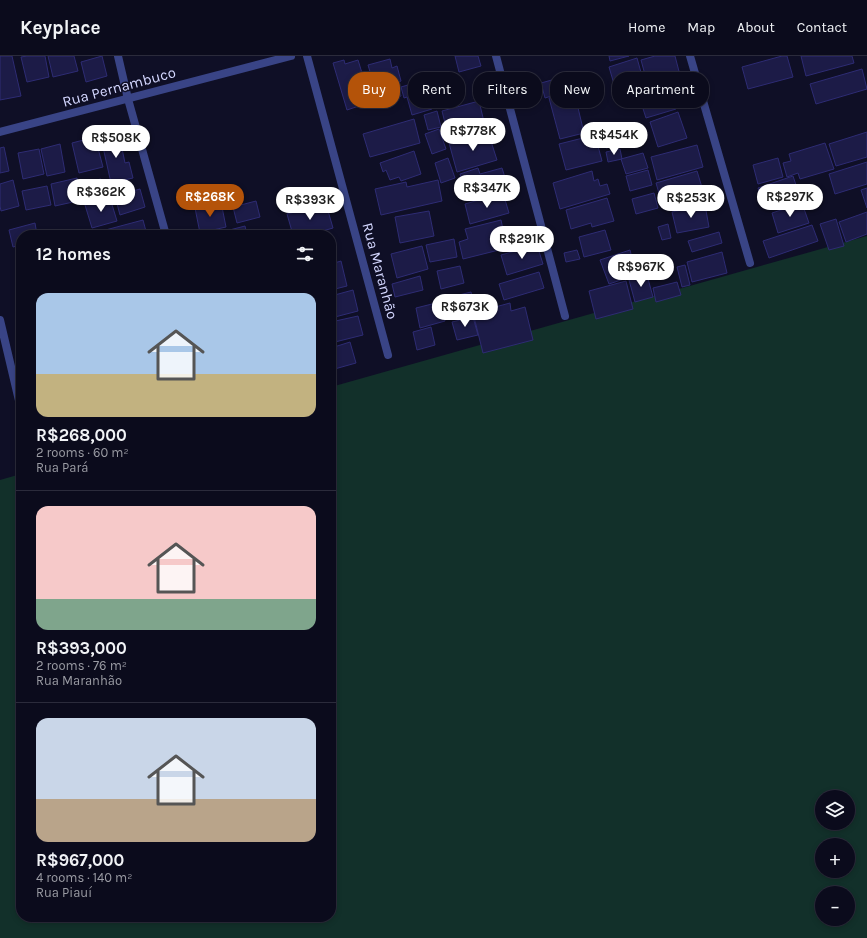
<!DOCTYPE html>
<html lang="en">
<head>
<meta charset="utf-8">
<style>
  :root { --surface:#0b0b1c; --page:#141425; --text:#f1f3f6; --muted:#9a9ba3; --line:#2b2b3b; --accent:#b45309 }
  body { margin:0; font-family:Karla,sans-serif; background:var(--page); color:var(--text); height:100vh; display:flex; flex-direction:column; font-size:15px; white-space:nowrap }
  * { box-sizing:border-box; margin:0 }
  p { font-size:13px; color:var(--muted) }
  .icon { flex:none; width:22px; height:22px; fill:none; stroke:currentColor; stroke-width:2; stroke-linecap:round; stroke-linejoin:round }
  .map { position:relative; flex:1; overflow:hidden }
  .sheet { position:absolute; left:16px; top:174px; width:320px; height:692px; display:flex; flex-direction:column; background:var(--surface); border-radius:16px; box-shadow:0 2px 6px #0003,0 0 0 1px var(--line) }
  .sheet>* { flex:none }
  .hud { position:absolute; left:348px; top:16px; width:380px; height:36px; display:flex; gap:8px }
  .fabs { position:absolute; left:815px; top:734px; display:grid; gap:8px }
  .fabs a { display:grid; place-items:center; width:40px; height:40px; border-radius:50%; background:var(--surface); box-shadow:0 2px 6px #0003,0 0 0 1px var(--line); font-size:20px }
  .price { position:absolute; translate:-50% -34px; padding:0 9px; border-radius:14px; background:#fff; color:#222; font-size:13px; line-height:26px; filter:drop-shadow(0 1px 2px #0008) }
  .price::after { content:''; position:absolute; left:50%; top:24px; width:12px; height:9px; margin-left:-6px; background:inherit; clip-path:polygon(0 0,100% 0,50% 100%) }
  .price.current { background:var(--accent); color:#fff }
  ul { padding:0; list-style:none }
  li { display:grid; align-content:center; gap:8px; height:212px; padding:0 20px }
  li+li { border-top:1px solid var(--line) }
  li span { display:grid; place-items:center; height:124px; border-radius:12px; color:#555 }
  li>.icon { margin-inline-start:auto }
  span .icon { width:72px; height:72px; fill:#fffc; stroke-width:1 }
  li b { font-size:17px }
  h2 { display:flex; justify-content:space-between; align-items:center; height:48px; padding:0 20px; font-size:17px }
  .pill { padding:0 14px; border-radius:16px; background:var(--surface); box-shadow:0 2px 6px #0003,0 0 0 1px var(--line); font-size:14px; line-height:36px }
  .pill.current { background:var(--accent); color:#fff }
  header { display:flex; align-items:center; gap:24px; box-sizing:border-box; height:56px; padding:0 20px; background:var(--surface); border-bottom:1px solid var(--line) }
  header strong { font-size:19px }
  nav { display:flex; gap:22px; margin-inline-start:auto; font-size:14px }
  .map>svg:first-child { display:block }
</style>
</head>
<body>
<header>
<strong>Keyplace</strong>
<nav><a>Home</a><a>Map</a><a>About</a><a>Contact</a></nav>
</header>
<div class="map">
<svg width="867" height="882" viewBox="0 0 867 882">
  <rect width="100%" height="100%" fill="#0f0f26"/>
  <path fill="#12302a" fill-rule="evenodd" d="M867 180V882H0V424L21 418V861H331V331ZM822 741H848V767H822ZM822 789H848V815H822ZM822 837H848V863H822Z"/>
  <path fill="#1c1b47" stroke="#2e2c74" d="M0 0H12L21 40 0 44Z
    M27 0H45L49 21 27 26 21 1Z
    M48 0H74L78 15 53 21Z
    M102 0 107 20 86 26 81 6Z
    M455 0H478L481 10 459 16Z
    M609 0H629L610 5Z
    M655 0H675L681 23 661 28 660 23 647 26 641 4Z
    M782 0H787L793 21 748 33 742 11Z
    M801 0H852L854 7 806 20Z
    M637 2 642 20 614 28 609 11Z
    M390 3 392 12 397 10 401 25 397 27 401 40 379 46 368 9Z
    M344 4 345 8 358 4 371 46 347 54 333 7Z
    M862 13 867 33 816 48 810 28Z
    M577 17 583 40 577 41 575 33 545 42 541 27Z
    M425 24 432 53 412 59 407 41 404 42 401 31Z
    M668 28 676 53 646 62 638 37Z
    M574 35 584 77 560 83 549 42Z
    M479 45 485 70 448 79 442 55Z
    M437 55 441 71 428 74 424 59Z
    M678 56 687 82 658 91 650 66Z
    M414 63 420 87 370 101 363 78Z
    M439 73 446 93 432 98 425 78Z
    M488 76 497 104 457 116 449 87Z
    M867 76V101L836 110 829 88Z
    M119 78 125 107 129 106 133 122 111 127 101 82Z
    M595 79 602 105 566 114 559 88Z
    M618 79 620 89 606 92 604 82Z
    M95 81 103 111 79 117 72 87Z
    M825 87 834 113 800 123 798 117 787 121 783 107 791 105 789 98Z
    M60 88 65 116 47 120 41 93Z
    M697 89 703 111 657 124 651 101Z
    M4 91 9 115 0 117V92Z
    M39 93 44 118 23 123 18 97Z
    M620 93 622 103 608 106 606 96Z
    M414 95 421 118 401 125 399 121 390 124 386 114 383 116 380 107Z
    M643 97 648 112 626 118 621 103Z
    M448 102 455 122 441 127 435 107Z
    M778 102 783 121 758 128 753 109Z
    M867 106V128L835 138 829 118Z
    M478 112 480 118 502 112 508 131 467 143 460 118Z
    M648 114 652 129 630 135 626 120Z
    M592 115 594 125 598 123 600 130 607 128 610 138 560 153 553 127Z
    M697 115 704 138 663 151 656 127Z
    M793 120 799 138 764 150 758 132Z
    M77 122 82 144 55 150 51 128Z
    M101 123 104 140 83 144 79 127Z
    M13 124 19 150 1 155 0 150V128Z
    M438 124 442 145 381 159 375 133 406 126 407 131Z
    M47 130 51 149 26 154 22 135Z
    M867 132V152L861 134Z
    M140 133 145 151 120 159 115 140Z
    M503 137 509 157 470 168 465 148Z
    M654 137 658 152 636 158 632 143Z
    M110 142 117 165 92 172 85 149Z
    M607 142 614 165 592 171 591 167 571 173 566 154Z
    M256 145 260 161 237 167 233 151Z
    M221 146 226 171 200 177 195 152Z
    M802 147 809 167 778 177 772 157Z
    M326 148 333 172 309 179H293L287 158Z
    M705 149 709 171 677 177 672 156Z
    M429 155 434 180 400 187 395 161Z
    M867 156V178L846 186 839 166Z
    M836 163 844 190 829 194 820 168Z
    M143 164 147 179H99L98 176Z
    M501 164 507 192 463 203 459 186 468 183 465 173Z
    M35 167 37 179H21V189L13 191 9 174Z
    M668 168 671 182 662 184 658 171Z
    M812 169 818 185 769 202 763 185Z
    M245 170 247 179H218V177Z
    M605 174 611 194 584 201 579 181Z
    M719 176 722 187 692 196 688 185Z
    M454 183 457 201 430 206 426 189Z
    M537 189 543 208 507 219 501 199Z
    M422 190 428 213 397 222 391 198Z
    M577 194 580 203 566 206 564 197Z
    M630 194 633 206 643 202 648 215 609 228 600 204Z
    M722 196 727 217 692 226 687 206Z
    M341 205 347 230 331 234V208Z
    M685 209 690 229 682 231 677 211Z
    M460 210 464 227 441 233 437 215Z
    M539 216 544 232 504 244 499 228Z
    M647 219 653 241 635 246 629 224Z
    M420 220 423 234 395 241 392 228Z
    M626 225 633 253 596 263 589 235Z
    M677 226 681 239 656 246 653 232Z
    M353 234 358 255 331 262V240Z
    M471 236 476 254 456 259 451 241Z
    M440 246 445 265 420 272 416 252Z
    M510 247 511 255 525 251 533 284 483 297 473 257Z
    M358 260 363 279 331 287V266Z
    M473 261 478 279 457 284 452 266Z
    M431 271 435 289 417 294 413 276Z
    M350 286 356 307 331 314V292Z"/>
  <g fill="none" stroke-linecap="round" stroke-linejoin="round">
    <path stroke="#394486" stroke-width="8" d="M118 0 128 43 166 179
      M307 0 388 299
      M496 0 565 260
      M690 0 750 207
      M0 76 291 0
      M0 264 21 353"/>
  </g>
  <g text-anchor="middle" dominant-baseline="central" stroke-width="3" stroke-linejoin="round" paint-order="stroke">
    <g font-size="15" fill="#d4d7ff" stroke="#0f0f26">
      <text transform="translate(119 31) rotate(-15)">Rua Pernambuco</text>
      <text transform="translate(380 215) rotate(75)">Rua Maranhão</text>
    </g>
  </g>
</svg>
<div class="fabs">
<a><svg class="icon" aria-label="layers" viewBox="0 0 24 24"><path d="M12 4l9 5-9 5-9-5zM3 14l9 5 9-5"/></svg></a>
<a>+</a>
<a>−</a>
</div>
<b class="price" style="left:473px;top:96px">R$778K</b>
<b class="price" style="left:614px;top:100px">R$454K</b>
<b class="price" style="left:116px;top:103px">R$508K</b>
<b class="price" style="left:487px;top:153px">R$347K</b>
<b class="price" style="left:101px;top:157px">R$362K</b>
<b class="price current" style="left:210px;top:162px">R$268K</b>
<b class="price" style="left:790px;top:162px">R$297K</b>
<b class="price" style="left:691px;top:163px">R$253K</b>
<b class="price" style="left:310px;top:165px">R$393K</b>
<b class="price" style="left:522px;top:204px">R$291K</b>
<b class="price" style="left:641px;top:232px">R$967K</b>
<b class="price" style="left:465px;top:272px">R$673K</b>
<div class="hud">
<a class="pill current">Buy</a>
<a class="pill">Rent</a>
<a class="pill">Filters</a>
<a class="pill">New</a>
<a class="pill">Apartment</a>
</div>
<section class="sheet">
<h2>12 homes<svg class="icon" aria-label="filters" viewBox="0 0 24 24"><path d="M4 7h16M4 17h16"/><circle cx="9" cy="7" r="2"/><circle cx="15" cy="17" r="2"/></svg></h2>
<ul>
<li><span style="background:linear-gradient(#a9c7e8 65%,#c2b280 0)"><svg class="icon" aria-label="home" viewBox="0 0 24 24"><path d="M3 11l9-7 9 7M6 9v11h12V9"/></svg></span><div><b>R$268,000</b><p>2 rooms · 60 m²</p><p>Rua Pará</p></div></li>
<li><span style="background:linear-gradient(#f6c9c9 75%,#7fa58c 0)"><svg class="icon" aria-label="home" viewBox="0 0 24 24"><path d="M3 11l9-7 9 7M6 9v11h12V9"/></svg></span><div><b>R$393,000</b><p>2 rooms · 76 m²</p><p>Rua Maranhão</p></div></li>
<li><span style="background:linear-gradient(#c9d6e8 65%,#b9a48a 0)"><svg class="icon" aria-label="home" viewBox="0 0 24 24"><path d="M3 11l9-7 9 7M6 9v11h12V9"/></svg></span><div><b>R$967,000</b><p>4 rooms · 140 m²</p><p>Rua Piauí</p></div></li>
</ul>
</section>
</div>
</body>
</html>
